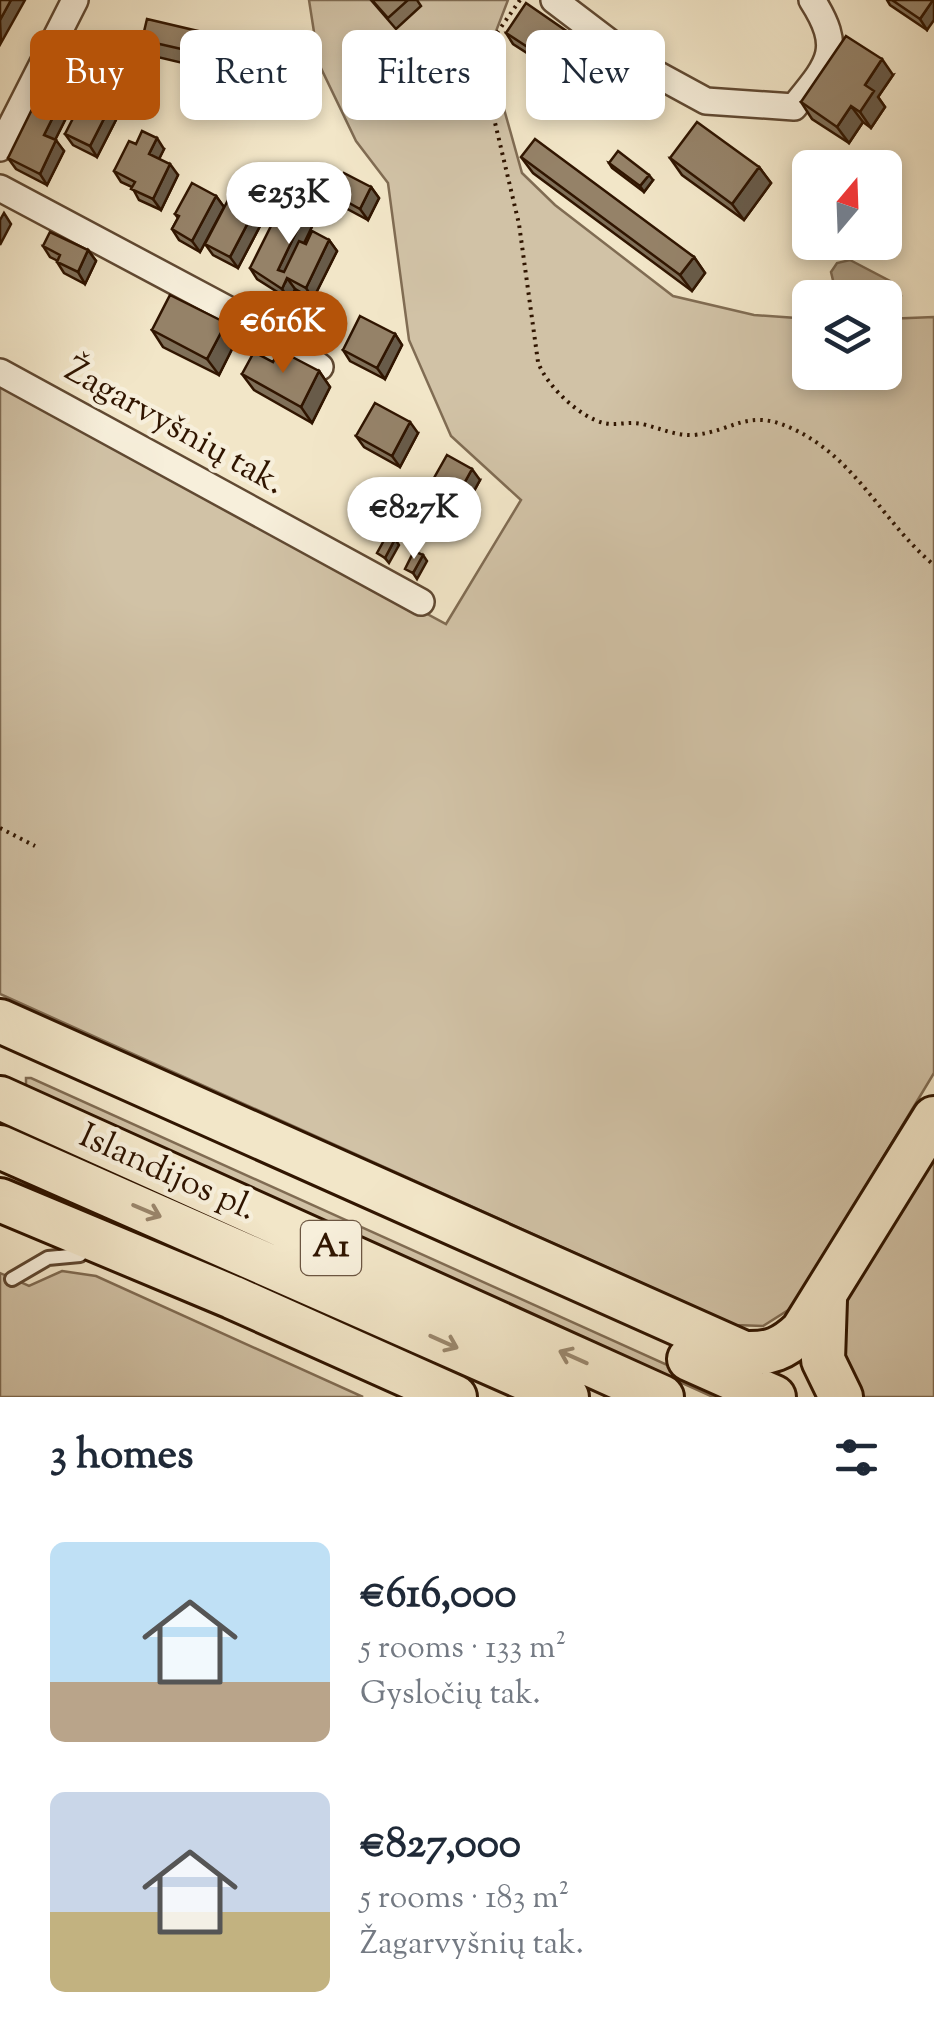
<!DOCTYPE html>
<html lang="en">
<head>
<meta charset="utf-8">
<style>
  :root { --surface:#fff; --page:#f2f2f3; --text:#1f2937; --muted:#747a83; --accent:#b45309 }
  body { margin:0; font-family:"Sorts Mill Goudy",serif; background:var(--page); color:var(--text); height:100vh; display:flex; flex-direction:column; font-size:38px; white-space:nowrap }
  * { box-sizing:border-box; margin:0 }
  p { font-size:32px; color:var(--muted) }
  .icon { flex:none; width:55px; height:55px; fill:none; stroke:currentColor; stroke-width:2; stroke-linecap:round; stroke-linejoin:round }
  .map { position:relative; height:1397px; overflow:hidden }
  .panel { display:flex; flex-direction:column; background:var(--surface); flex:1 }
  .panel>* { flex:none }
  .banner { position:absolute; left:30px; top:30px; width:875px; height:90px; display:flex; gap:20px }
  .needle { width:65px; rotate:19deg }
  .buttons { position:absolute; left:792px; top:150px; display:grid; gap:20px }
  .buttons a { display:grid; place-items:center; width:110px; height:110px; border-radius:15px; background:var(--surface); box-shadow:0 5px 15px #0003; font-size:50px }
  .price { position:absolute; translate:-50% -85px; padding:0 22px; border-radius:35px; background:#fff; color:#222; font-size:32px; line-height:65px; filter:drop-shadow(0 2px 5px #0008) }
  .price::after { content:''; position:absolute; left:50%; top:60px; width:30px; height:22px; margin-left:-15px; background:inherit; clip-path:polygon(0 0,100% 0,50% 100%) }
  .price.on { background:var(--accent); color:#fff }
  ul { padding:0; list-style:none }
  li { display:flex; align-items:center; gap:30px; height:250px; padding:0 50px }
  li span { display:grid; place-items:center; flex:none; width:280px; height:200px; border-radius:15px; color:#555 }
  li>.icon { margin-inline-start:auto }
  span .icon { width:120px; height:120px; fill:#fffc; stroke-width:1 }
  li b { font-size:42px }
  h2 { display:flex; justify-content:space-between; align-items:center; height:120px; padding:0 50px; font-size:42px }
  .tag { padding:0 35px; border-radius:15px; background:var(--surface); box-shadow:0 5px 15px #0003; font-size:35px; line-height:90px }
  .tag.on { background:var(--accent); color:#fff }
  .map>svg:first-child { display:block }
</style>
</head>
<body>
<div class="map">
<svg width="934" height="1397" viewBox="0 0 934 1397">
  <rect width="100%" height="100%" fill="#f2e6c8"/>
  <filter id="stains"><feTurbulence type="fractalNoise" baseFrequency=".002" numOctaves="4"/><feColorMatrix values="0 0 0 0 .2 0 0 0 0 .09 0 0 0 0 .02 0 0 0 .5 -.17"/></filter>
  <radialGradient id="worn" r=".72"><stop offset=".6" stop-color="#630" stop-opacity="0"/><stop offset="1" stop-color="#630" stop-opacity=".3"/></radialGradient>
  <path fill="#d1c2a6" stroke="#806c53" stroke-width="2.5" d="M309 0H508L488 52 522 173 555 205 673 296 754 315 810 319V372H885V319L934 317V1073L793 1307 763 1326 735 1325 0 994V384L446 624 521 500 451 436 409 340 388 183 356 141 319 64Z
    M26 1078H31L738 1397H713L26 1087Z
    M934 1146V1397H862L844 1373 838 1311Z
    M62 1271 96 1276 363 1397H0V1273L29 1286Z"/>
  <path fill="#b09f84" stroke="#7d684f" stroke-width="2.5" d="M850 260 890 281 901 296 893 313 885 314V298L837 297 831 272 837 263Z"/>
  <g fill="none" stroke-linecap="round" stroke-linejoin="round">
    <defs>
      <path id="lane" d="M12 1279 48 1258 80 1255"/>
      <path id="street" d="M554 0 638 64 706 101 794 107C829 64 844 50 812 0
        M0 148 75 0
        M0 188 274 334 320 367
        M0 372 421 602"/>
      <path id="highway" d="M0 1021 744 1353C770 1354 783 1349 802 1331L934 1118
        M0 1098 662 1397
        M0 1147 567 1397
        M0 1200 232 1297 455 1397
        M825 1300 823 1360 841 1397
        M689 1359 774 1397"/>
    </defs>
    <use href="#lane" stroke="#604932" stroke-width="18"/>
    <use href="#street" stroke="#604932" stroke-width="30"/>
    <use href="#highway" stroke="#301500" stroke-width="48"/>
    <path stroke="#301500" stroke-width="4" stroke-dasharray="2.5 5" stroke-linecap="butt" d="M520 0 490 43 483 72 519 224 538 362C546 385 579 417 604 423 616 426 629 421 642 424 660 428 675 436 694 435 734 431 747 408 791 428 856 457 882 522 934 565
      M0 828 35 846"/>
    <use href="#lane" stroke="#f7efdb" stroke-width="12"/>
    <use href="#street" stroke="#f7efdb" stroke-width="25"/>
    <use href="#highway" stroke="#f2e6c8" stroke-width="42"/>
  </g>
  <path fill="#807059" stroke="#301500" stroke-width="2.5" d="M371 0H417L421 6 396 29Z
    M887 0H934L927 30 890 5Z
    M506 33 578 39 585 50 569 80 513 44Z
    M142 40 290 66 285 87 153 56Z
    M893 75 878 97 885 107 871 128 863 122 849 143 812 119 801 102Z
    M64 95 72 106 55 140 64 151 47 185 16 169 8 158Z
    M122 108 97 157 73 145 65 134Z
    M136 144 164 149 159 159 178 175 161 210 139 200 132 187 121 182 114 171Z
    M521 157 694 257 705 273 692 291 533 173Z
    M670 158 759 167 771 183 744 220 682 175Z
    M609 163 653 180 644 192 612 168Z
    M371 187 379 198 368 220 340 205 333 194Z
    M216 196 224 207 200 252 179 240 172 229 178 218 175 214Z
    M262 196 270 207 238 268 213 255 205 244Z
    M889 208 897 219 889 255 861 249 856 242H885Z
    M318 214 304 243 329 240 337 251 313 299 295 289 290 300 257 279 250 268Z
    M43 246 88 250 96 261 85 284 64 273 57 262 58 261 50 257Z
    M226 323 237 339 219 375 163 347 152 330Z
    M395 334 402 345 385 379 350 361 343 350Z
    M273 362 319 371 330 387 312 423 254 390 242 374Z
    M418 433 400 467 364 447 356 436Z
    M480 480 463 511 437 496 430 485Z"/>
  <path fill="#685b49" stroke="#301500" stroke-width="2.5" d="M11 0H25L1 43 0 20Z
    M933 0H934V20L927 30 920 19Z
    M578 39 585 50 569 80 561 69Z
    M279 50 290 66 285 87 274 70Z
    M882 59 893 75 878 97 885 107 871 128 860 112 865 85Z
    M64 95 72 106 52 146 44 135Z
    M115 97 122 108 97 157 90 146Z
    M851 106 863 122 849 143 837 127Z
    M157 138 164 149 156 165 149 154Z
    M56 140 64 151 47 185 40 174Z
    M170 164 178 175 161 210 153 199Z
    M759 167 771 183 744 220 732 204Z
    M649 175 653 180 644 192 640 186Z
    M371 187 379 198 368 220 360 209Z
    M216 196 224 207 200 252 192 241Z
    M262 196 270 207 238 268 230 257Z
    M310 203 318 214 286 281 278 270Z
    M889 208 897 219 889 255 882 244V242H885V228Z
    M4 213 11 224 0 245V220Z
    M329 240 337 251 313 299 306 288Z
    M88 250 96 261 85 284 78 272Z
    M694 257 705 273 692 291 680 275Z
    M287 278 295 289 290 300 282 289Z
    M226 323 237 339 219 375 207 359Z
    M395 334 402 345 385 379 377 368Z
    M319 371 330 387 312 423 301 407Z
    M410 422 418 433 400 467 392 456Z
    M472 469 480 480 463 511 455 500Z
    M395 539 399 545 389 563 385 558Z
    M423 555 427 561 417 579 413 573Z"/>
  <path fill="#958268" stroke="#301500" stroke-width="2.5" d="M0 0H11L0 20Z
    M372 0H408L388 18Z
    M892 0H933L920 19Z
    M526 3 578 39 561 69 506 33Z
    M147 19 279 50 274 70 142 40Z
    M846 36 882 59 865 85 874 91 860 112 851 106 837 127 801 102Z
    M44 85 64 95 44 135 56 140 40 174 8 158Z
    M90 85 115 97 90 146 65 134Z
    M697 122 759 167 732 204 670 158Z
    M142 131 157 138 149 154 170 164 153 199 131 189 135 182 114 171 129 141 136 144Z
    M535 139 694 257 680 275 521 157Z
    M618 151 649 175 640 186 609 163Z
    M344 173 371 187 360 209 333 194Z
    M192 183 216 196 192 241 172 229 179 216 175 214Z
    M237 183 262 196 230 257 205 244Z
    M288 192 310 203 278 270 284 272 299 241 306 244 312 231 329 240 306 288 287 278 282 289 250 268Z
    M885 207 889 208 885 228Z
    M50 232 88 250 78 272 57 262 60 255 43 246Z
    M170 295 226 323 207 359 152 330Z
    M360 316 395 334 377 368 343 350Z
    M279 350 319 371 301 407 242 374 254 352 273 362Z
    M375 403 410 422 392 456 356 436Z
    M447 455 472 469 455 500 430 485Z
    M387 535 395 539 385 558 377 553Z
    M414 551 423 555 413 573 405 569Z"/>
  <defs><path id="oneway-shaft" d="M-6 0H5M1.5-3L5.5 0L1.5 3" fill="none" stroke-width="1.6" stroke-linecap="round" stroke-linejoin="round" transform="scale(2.5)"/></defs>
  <g stroke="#9b886e">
    <use href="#oneway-shaft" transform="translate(147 1211) rotate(23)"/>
    <use href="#oneway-shaft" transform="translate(444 1342) rotate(24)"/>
    <use href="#oneway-shaft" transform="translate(573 1357) rotate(-156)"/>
  </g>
  <g text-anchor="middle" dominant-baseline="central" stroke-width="9" stroke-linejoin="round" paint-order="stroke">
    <rect fill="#f7efdb" stroke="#6c5642" stroke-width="2.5" x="301" y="1221" width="60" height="54" rx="8"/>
    <g font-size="32" font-weight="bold" fill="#301500">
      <text x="331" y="1248">A1</text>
    </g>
    <g font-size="35" fill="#301500" stroke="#f7efdb">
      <text transform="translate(174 428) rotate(29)">Žagarvyšnių tak.</text>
      <text transform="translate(167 1174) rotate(24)">Islandijos pl.</text>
    </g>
  </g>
  <rect width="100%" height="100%" filter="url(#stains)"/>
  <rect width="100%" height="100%" fill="url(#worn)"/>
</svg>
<div class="buttons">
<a><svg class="needle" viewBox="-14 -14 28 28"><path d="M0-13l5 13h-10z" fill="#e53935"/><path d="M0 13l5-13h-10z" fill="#747a83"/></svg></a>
<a><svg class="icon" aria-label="layers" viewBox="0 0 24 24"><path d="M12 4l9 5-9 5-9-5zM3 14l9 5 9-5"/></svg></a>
</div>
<b class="price" style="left:289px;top:247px">€253K</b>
<b class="price on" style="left:283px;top:376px">€616K</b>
<b class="price" style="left:414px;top:562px">€827K</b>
<div class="banner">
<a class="tag on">Buy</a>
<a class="tag">Rent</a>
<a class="tag">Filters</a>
<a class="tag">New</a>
</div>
</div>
<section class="panel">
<h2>3 homes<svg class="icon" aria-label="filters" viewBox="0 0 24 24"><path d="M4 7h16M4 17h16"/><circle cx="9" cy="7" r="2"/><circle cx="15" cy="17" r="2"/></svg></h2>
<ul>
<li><span style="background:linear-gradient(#bfe0f5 70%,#b9a48a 0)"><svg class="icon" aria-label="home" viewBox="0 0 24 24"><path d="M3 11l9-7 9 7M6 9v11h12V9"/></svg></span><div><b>€616,000</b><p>5 rooms · 133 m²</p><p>Gysločių tak.</p></div></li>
<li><span style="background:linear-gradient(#c9d6e8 60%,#c2b280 0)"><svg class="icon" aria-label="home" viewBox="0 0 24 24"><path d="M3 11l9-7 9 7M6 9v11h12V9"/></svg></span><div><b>€827,000</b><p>5 rooms · 183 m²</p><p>Žagarvyšnių tak.</p></div></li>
</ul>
</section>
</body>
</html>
